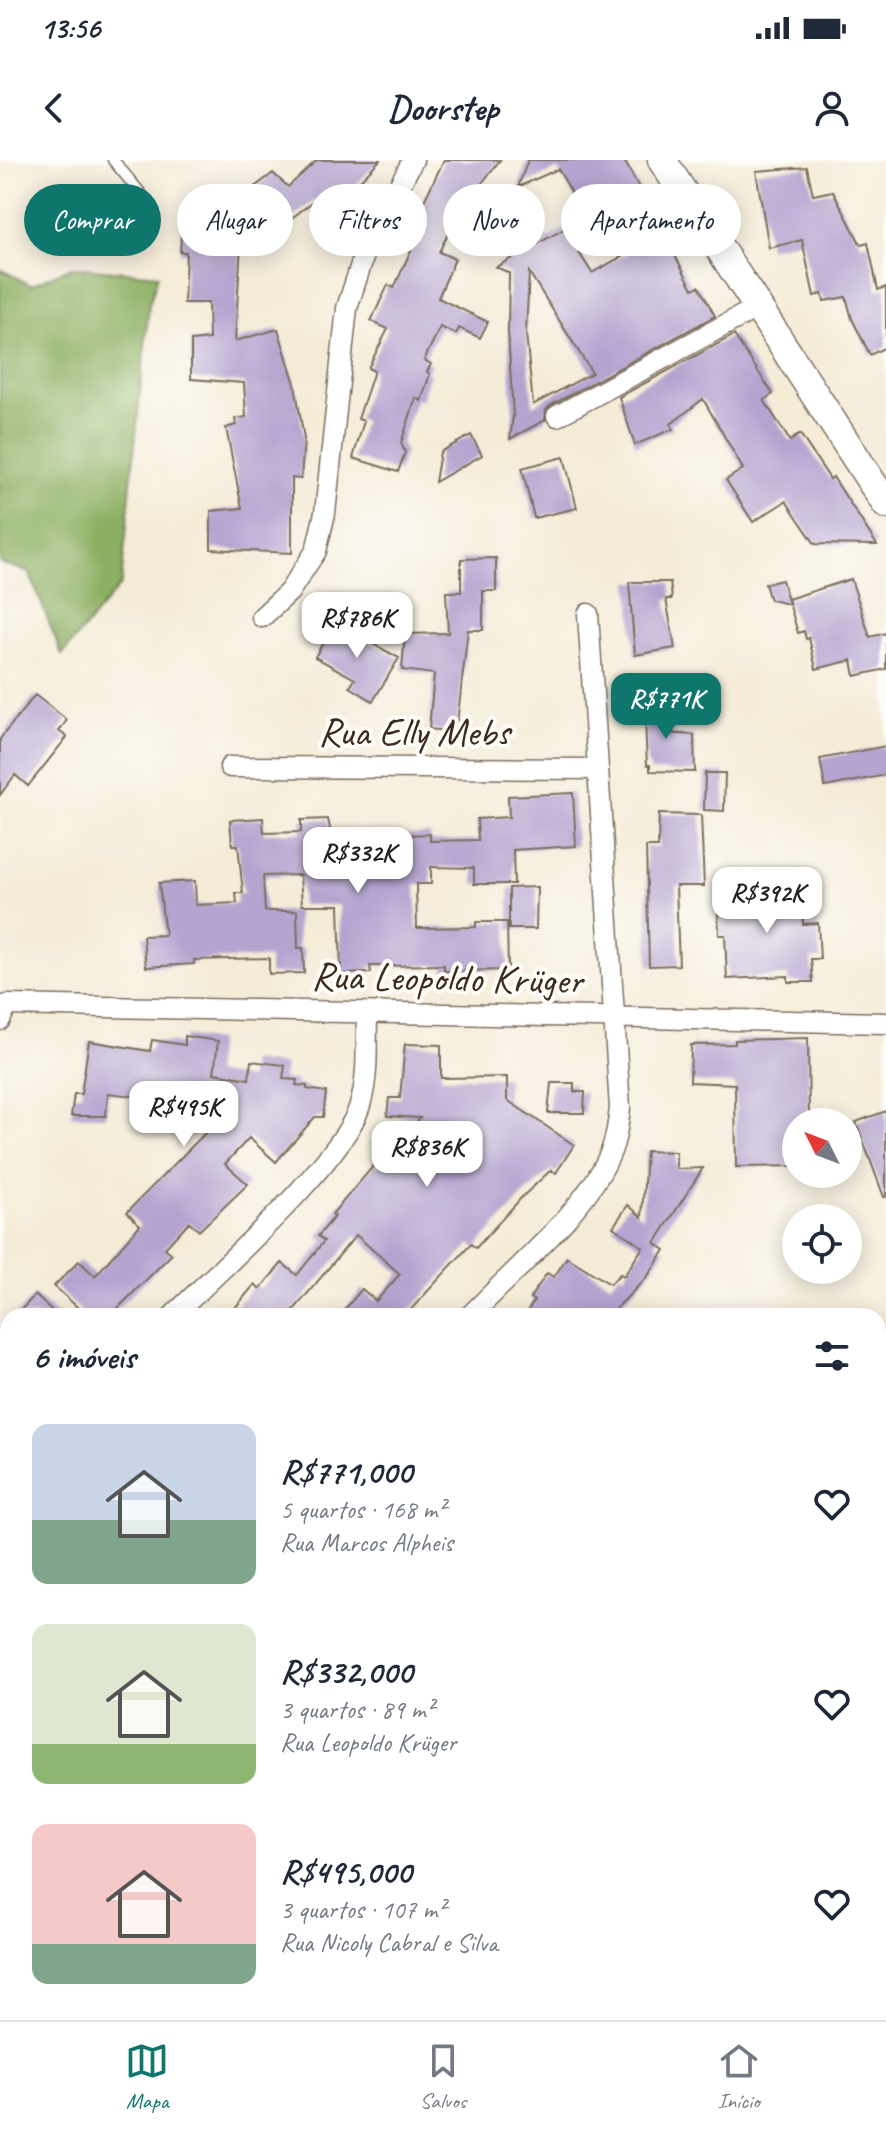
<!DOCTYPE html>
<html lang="pt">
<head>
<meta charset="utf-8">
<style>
  :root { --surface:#fff; --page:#f2f2f3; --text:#1f2937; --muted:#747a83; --line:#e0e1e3; --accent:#0f766e }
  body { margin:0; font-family:Caveat,sans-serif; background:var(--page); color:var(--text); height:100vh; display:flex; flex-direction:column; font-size:30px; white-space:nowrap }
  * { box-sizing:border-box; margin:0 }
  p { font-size:26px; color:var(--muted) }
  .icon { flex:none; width:44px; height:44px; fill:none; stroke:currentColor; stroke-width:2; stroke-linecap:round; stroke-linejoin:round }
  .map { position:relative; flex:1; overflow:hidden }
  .side { position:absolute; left:0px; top:1148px; width:886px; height:712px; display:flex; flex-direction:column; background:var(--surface); border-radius:24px 24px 0 0; box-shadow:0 4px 20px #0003 }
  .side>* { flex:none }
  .banner { position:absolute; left:24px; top:24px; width:838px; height:72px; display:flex; gap:16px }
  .needle { width:52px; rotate:312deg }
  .controls { position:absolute; left:782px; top:948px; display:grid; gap:16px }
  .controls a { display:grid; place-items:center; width:80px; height:80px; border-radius:50%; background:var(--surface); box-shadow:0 4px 20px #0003; font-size:40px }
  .price { position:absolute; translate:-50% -68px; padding:0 18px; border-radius:16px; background:#fff; color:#222; font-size:26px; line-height:52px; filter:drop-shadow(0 2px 4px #0008) }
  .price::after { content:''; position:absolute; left:50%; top:48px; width:24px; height:18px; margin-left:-12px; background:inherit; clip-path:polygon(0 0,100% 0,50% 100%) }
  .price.current { background:var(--accent); color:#fff }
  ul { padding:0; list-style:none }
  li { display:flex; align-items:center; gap:24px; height:200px; padding:0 32px }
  li span { display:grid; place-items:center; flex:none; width:224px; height:160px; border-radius:16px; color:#555 }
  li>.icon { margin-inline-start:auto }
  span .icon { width:96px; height:96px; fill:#fffc; stroke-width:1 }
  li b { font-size:34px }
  h2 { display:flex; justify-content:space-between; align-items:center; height:96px; padding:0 32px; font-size:34px }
  .tag { padding:0 28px; border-radius:36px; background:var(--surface); box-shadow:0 4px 20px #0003; font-size:28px; line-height:72px }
  .tag.current { background:var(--accent); color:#fff }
  .status { display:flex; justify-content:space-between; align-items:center; height:56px; padding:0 40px; background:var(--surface); direction:ltr }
  .status svg { height:22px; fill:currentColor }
  header { display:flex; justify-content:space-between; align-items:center; height:104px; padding:0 32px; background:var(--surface); font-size:36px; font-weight:800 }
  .dock { display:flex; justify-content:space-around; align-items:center; height:112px; border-top:2px solid var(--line); background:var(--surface); font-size:22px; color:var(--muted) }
  .dock a { display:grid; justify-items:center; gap:4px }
  .dock .current { color:var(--accent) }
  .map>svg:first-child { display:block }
</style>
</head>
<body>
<div class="status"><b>13:56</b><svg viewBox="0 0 49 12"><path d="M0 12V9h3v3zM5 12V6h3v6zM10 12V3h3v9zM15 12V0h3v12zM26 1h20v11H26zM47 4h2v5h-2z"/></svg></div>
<header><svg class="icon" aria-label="back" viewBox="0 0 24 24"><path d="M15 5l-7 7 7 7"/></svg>Doorstep<svg class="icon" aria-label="person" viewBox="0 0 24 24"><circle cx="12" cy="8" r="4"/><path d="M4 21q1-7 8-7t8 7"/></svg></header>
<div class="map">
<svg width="886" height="1860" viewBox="0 0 886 1860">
  <rect width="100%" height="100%" fill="#fdfcf7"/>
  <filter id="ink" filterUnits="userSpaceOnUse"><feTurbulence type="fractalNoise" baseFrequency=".0125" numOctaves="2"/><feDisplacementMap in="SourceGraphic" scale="16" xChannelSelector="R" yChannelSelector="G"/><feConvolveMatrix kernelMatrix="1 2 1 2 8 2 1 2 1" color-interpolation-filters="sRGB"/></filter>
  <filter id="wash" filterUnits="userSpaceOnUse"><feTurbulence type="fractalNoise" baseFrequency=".006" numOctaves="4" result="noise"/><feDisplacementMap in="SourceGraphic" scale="32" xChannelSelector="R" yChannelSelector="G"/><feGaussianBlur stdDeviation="1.8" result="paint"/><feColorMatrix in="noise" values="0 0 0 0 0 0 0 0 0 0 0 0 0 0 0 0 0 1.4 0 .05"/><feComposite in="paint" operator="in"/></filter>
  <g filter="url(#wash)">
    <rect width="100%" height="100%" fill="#f5ecd8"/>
    <path fill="#8cb064" stroke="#646d41" stroke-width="2" d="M72 107 158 115 149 145 121 424 62 495 29 412 0 403V109L31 125Z"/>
    <g id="blocks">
      <path fill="#b5a4d0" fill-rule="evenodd" d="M317 0H380L327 54 315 40 279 68 248 32 273 13 288 27Z
        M444 0H500L475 32 470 29 439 92 455 99 438 138 488 162 480 178 459 168 456 174 440 167 424 200 431 204 427 212 430 214 421 241 416 238 401 283 405 292 398 312 353 298 364 261 358 259 374 211 368 208 388 169 371 161 388 125 394 128 424 61 416 57Z
        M528 0H624L693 129 699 126 715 156 551 245 546 250 545 260 510 279 513 256 508 171 509 113 496 107 564 69 592 113 628 93 598 37 580 47 558 9 518 27ZM529 112 592 213 533 245 526 173Z
        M807 7 813 35 833 31 861 85 868 83 878 130 886 127V187L870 195 852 159 846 137 824 141 822 134 814 136 802 80 769 88 756 11Z
        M183 48 243 51 235 181 278 169 295 224 304 279 301 319 292 318V393L211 389V351L242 348 226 268 236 265 235 259 246 257 244 223 191 219V181L209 179 208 143H184L186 92H180Z
        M734 175 773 234 764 240 790 281 800 274 830 319 833 317 877 385 815 384 786 341 753 362 726 320 743 309 703 239 671 264 673 269 635 285 619 237Z
        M471 275 482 295 435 322 440 292Z
        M564 297 577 348 534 358 522 308Z
        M496 398V431H483V470H468L456 572 429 569 434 514 402 510 405 474 448 473 446 432H461V399Z
        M851 419 870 477 886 473V509L855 516 852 500 816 509 809 478 806 479 804 471 798 473 788 439Z
        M782 420 789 444 770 440 765 424Z
        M629 422H670L672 439H666L675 488 635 495Z
        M334 463 399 498 373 541 350 527 355 519 315 497Z
        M35 535 67 560 59 571 67 577 28 626 15 615 0 635V579Z
        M666 537 667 573 694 575 695 612 650 611V605H647L644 538Z
        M886 586V615L825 627 820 599Z
        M705 613H725L724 651 704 650Z
        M573 633 576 686 513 690 514 724H474V708L431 707V724H416L417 768 476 767V762H507L508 810 444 811V805L370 806 371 813 341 814 339 745H302L300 715 263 716 265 751H297L298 788H303L304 813 269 814V798L194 800V804L146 807 143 776 165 775 159 723 195 721 196 745 237 743 236 733H243L238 685H232L230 660 263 658 264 673 301 672V660L328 659 333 683 363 681V686L405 685V675L430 674V681L478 680 477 659 509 657 508 636Z
        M659 654 701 655 704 726H676L679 805 649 806 646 687H658Z
        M537 727 536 769H509V728Z
        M717 731 801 732 803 764 818 763 820 799H811L813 822H788V816L727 819 725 775H719Z
        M185 876 218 881 214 913 249 919 251 901 285 905 283 919 297 920 296 925 307 926V929L326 932 323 957H315L276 1002 249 978 225 1004 248 1024 199 1071 189 1062 165 1088 172 1094 110 1156H87L54 1126 79 1101 95 1116 140 1065 127 1052 222 956H174L176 941 108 933 106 956H71L74 934H81L89 881 150 891 152 880 185 885Z
        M808 878 809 962H796V1006L736 1007 735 924 690 922 691 885 735 884V880Z
        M405 884 441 885V918L507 917V940L574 985 556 1013 551 1010 522 1037 476 1088 471 1084 405 1156H339L362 1129 376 1141 400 1114 356 1075 289 1156H228L255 1124 260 1129 282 1103 297 1115 324 1081 318 1076 335 1056 332 1054 375 1004 379 1007 420 958 387 956 389 938H400Z
        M551 923H574V932H585L584 953H548Z
        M886 951V1037H884L856 962Z
        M646 991 676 992V1009L703 1008 655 1083 665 1090 647 1117 609 1156H524L534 1141 530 1138 547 1113 554 1117 567 1097 610 1124 620 1114 624 1116 643 1087 613 1067 628 1045 642 1057Z
        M35 1135 58 1156H15Z"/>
    </g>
  </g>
  <g filter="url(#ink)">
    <use href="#blocks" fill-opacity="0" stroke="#7c6e5f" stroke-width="2"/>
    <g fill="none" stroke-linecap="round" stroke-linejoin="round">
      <defs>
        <path id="lane" d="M79 52 124 81 134 77 149 55 147 41 113 0
          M878 1295 886 1296
          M878 1768 886 1767
          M458 1860 460 1852"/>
        <path id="street" d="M557 256 758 147
          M262 457 289 432 316 391 325 353 347 148 367 86 413 0
          M230 607 598 609
          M0 860 7 845 886 863
          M173 1156C218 1111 344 1000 360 945 369 916 366 882 367 853
          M470 1156C512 1112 585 1051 609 996 616 981 618 964 620 948L588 454
          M0 1251 8 1250
          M878 1471 886 1472
          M105 1860V1852"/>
        <path id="secondary" d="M662 0 886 344
          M0 1612 8 1609
          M398 1852 408 1860"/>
      </defs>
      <use href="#lane" stroke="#7c6e5f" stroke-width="13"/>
      <use href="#street" stroke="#7c6e5f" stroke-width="23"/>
      <use href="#secondary" stroke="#7c6e5f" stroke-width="31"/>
      <use href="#lane" stroke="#fff" stroke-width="10"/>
      <use href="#street" stroke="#fff" stroke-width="20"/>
      <use href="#secondary" stroke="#fff" stroke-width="28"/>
    </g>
  </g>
  <g text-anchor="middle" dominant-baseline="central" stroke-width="8" stroke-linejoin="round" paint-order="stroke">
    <g font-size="40" fill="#3b2a1e" stroke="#fdfcf7">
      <text x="414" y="572">Rua Elly Mebs</text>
      <text transform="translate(447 818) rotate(1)">Rua Leopoldo Krüger</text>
    </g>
  </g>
</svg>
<div class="controls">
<a><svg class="needle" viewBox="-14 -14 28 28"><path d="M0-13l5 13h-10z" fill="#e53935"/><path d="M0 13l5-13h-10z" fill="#747a83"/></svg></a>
<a><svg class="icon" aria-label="locate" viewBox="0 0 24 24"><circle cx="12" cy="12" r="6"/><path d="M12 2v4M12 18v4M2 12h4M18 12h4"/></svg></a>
</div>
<b class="price" style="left:357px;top:500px">R$786K</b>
<b class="price current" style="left:666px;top:581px">R$771K</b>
<b class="price" style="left:358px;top:735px">R$332K</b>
<b class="price" style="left:767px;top:775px">R$392K</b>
<b class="price" style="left:184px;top:989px">R$495K</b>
<b class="price" style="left:427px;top:1029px">R$836K</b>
<div class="banner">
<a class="tag current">Comprar</a>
<a class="tag">Alugar</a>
<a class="tag">Filtros</a>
<a class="tag">Novo</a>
<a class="tag">Apartamento</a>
</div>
<section class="side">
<h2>6 imóveis<svg class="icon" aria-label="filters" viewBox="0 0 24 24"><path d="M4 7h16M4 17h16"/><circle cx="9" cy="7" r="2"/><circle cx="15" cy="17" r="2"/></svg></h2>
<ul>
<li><span style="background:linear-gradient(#c9d6e8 60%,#7fa58c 0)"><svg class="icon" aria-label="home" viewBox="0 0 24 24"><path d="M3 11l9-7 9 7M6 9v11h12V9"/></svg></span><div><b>R$771,000</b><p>5 quartos · 168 m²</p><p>Rua Marcos Alpheis</p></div><svg class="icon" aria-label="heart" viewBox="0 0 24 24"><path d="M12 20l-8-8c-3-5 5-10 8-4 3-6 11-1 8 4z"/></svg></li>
<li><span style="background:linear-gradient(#dfe7d0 75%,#8fb573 0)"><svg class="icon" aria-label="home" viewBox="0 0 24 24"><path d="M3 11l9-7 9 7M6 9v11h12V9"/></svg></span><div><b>R$332,000</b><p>3 quartos · 89 m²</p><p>Rua Leopoldo Krüger</p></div><svg class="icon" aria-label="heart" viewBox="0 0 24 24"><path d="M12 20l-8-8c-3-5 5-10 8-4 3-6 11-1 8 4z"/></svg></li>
<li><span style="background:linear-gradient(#f6c9c9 75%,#7fa58c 0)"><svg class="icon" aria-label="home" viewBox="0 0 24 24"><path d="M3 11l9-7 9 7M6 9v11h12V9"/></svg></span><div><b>R$495,000</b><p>3 quartos · 107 m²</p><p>Rua Nicoly Cabral e Silva</p></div><svg class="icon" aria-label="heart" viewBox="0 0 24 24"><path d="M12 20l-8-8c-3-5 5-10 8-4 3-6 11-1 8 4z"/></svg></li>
</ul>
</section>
</div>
<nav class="dock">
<a class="current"><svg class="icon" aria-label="map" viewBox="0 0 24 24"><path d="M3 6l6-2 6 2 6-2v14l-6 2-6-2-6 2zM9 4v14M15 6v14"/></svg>Mapa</a>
<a><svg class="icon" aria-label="saved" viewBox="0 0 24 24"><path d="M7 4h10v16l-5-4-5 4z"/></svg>Salvos</a>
<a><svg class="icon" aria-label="home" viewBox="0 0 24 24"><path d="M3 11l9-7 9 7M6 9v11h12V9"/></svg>Início</a>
</nav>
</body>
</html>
